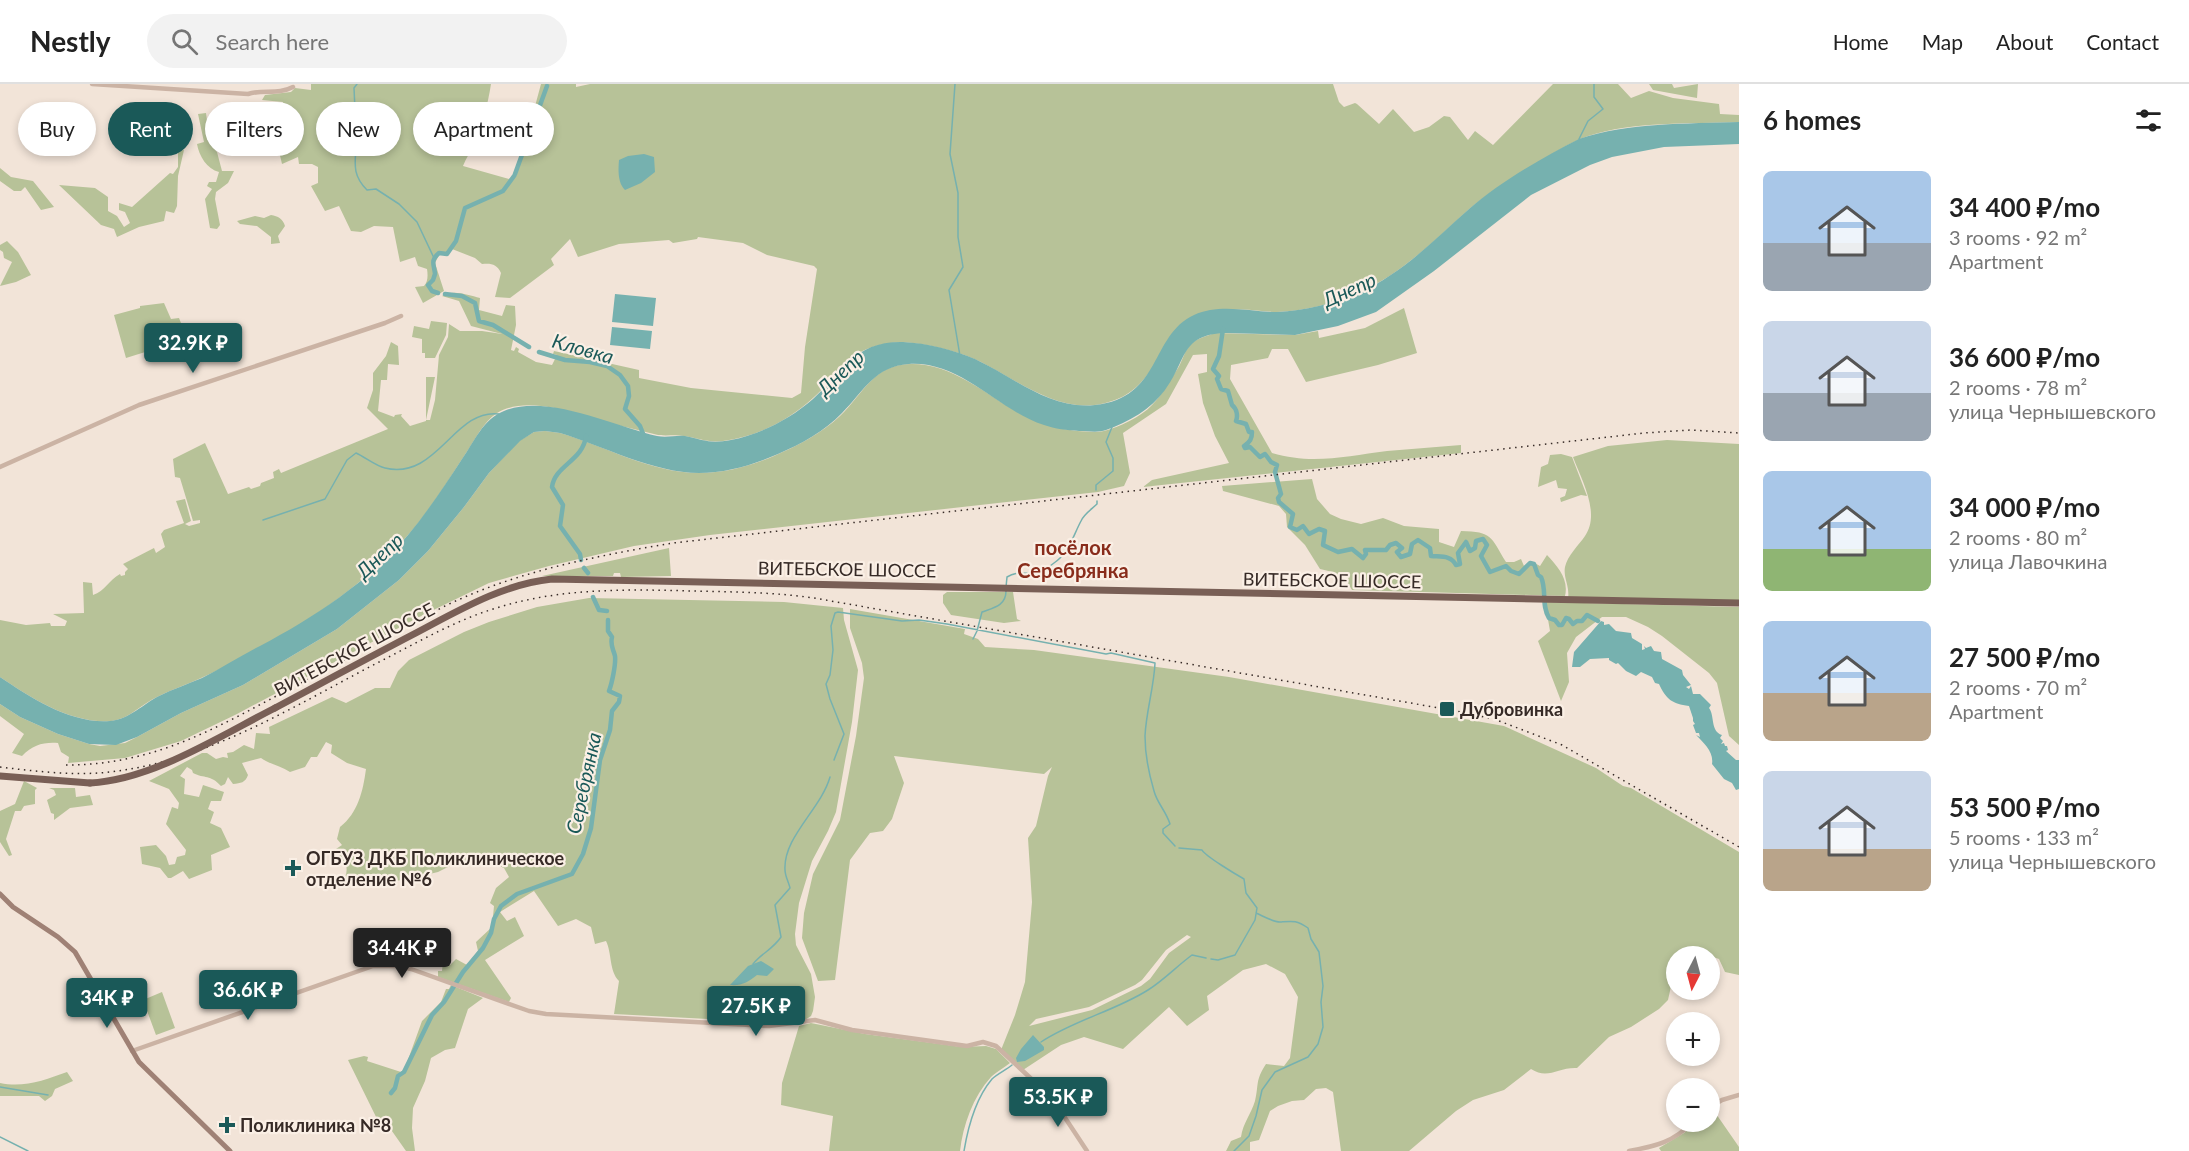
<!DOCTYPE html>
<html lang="en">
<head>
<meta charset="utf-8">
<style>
  :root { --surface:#fff; --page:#f2f2f2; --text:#222; --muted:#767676; --line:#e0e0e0; --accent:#1a5958 }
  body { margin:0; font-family:Lato,sans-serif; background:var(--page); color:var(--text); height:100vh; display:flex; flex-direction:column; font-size:22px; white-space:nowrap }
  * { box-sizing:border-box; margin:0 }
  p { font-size:20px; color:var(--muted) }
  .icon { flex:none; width:33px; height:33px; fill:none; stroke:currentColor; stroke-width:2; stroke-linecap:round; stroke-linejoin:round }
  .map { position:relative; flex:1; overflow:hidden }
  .panel { display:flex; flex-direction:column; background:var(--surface); width:450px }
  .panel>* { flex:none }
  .banner { position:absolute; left:18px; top:18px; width:570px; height:54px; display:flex; gap:12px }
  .needle { width:39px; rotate:186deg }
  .buttons { position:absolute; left:1666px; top:862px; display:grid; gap:12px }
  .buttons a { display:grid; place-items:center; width:54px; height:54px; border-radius:50%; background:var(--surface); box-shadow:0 3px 9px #0003; font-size:30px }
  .price { position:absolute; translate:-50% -51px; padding:0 14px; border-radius:6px; background:var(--accent); color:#fff; font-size:20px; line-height:39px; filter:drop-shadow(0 2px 3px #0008) }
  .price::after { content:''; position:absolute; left:50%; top:36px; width:18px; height:14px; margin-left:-9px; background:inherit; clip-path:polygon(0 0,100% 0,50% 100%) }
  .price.on { background:#222; color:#fff }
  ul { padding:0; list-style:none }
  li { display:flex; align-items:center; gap:18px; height:150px; padding:0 24px }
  li span { display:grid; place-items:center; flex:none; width:168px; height:120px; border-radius:9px; color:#555 }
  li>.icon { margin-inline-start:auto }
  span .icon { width:72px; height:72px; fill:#fffc; stroke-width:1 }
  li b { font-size:26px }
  h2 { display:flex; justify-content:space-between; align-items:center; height:72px; padding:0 24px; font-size:26px }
  .tag { padding:0 21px; border-radius:27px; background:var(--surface); box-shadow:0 3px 9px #0003; font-size:21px; line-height:54px }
  .tag.on { background:var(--accent); color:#fff }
  header { display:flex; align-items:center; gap:36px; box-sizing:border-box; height:84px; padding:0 30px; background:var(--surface); border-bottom:2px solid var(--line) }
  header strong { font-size:28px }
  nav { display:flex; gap:33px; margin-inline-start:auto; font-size:21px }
  .search { width:420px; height:54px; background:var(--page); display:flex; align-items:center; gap:15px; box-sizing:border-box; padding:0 21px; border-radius:33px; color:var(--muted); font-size:22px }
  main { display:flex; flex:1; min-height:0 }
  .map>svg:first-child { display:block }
</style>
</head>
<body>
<header>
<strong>Nestly</strong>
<div class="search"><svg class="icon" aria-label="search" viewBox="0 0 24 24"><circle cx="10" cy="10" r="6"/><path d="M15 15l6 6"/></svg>Search here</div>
<nav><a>Home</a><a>Map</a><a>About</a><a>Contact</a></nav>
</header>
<main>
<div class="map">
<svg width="1739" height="1067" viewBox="0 0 1739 1067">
  <rect width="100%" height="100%" fill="#f2e4d8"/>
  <path fill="#b7c298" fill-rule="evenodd" d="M311 0H491C488 20 482 42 474 61 470 69 466 74 463 82L509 95 517 89 541 0H576V3L590 0H1333L1339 18 1344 23 1355 19 1357 20 1379 40 1393 25 1414 48 1429 43 1444 32 1450 33 1468 56 1475 47 1493 61 1553 0H1618L1631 14 1649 7 1673 14 1719 20 1720 30 1739 31V38C1691 40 1634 37 1588 52 1569 59 1552 70 1535 81 1512 95 1489 108 1468 126 1433 158 1400 191 1356 210 1332 220 1303 227 1277 228 1262 228 1242 223 1228 227 1211 233 1188 245 1173 254 1163 260 1162 268 1156 278 1146 295 1132 311 1112 317 1064 334 1022 299 981 278 961 268 936 262 913 259 890 256 865 262 847 277 835 288 826 303 813 314 788 337 756 353 723 357 708 359 698 354 684 352 674 350 664 353 654 350 638 346 621 342 605 338 574 329 527 311 497 329 483 338 475 356 466 369 448 397 430 426 408 451 355 512 274 561 201 594 186 601 170 606 155 614 139 622 129 635 111 637 71 640 31 614 0 593V536L26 541 50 539 51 542H65L67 537 53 530 84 529 83 498 92 499 93 511C105 507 109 496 120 490L121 492 125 491V488L128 485 123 480 154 464 156 469 165 463 161 450 164 446 184 439 176 417 185 415 191 437 185 440 189 442 200 439V436L193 437 180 394 175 393 173 375 205 359 228 410 249 403 251 405 260 402 261 399 274 394 273 388 279 385 281 389 388 345 367 324 373 306V289L386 272 391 258 398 262 399 281 388 280 387 296H381L378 327 394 333 395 331 402 330 401 332 410 342 426 337V293H435L426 336H430L435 316 439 271 448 253 449 240 460 247H482L502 250 471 242 459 217 442 212C453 205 468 211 480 214L479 226 502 232 506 221 515 222 516 241 511 266 514 267 516 263 519 265 518 268 536 278 552 281 557 271 553 270 554 267 639 286V294L691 304 792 314 801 309 805 263 817 185 814 182 767 171 743 159 698 153 697 155 673 159 669 156 619 160 578 173 570 155 551 175 554 181 510 214 495 213 501 189C497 180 491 179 482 180L475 174 452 165 448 170 439 171 435 179 444 207 423 219 415 203 424 202C428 198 428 191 427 185L418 182 415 173 400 178 393 143 374 142 361 148 351 147 339 122 325 127 311 102 318 99V83L312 80H299L298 73 282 80 278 63 295 46 296 39H290L288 27 281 26 283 18 262 16 265 11 291 8 295 4 311 6Z
    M1649 0H1672L1674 4 1698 0 1697 14 1653 6Z
    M206 29 210 60 217 68 222 87H234L228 99 216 108 215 115 220 141 217 145 210 144 205 115 212 105 207 102 209 98H216L219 88C207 85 199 72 197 60L204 58 198 30Z
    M184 66 178 92 177 122 174 129 166 127 164 137 139 143 117 153 114 145 101 141 59 101 95 104 108 113V127L117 132 124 143 130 139 125 128 119 126V119L132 123 170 89 173 90 178 83V67Z
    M0 84 11 93 33 97 54 123 41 126 25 103 21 107H14L0 97Z
    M271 131C278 132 283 135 285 142L278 152 280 159 271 160V153L257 142 240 140 237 137 255 132 264 134Z
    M7 157 18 168 31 191 16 198 0 202 12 178 4 174 3 168 0 166V161Z
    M164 219 171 235 179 234 181 239 170 241 174 259 126 274 114 231 140 224V222Z
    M1404 224 1417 269 1378 281 1306 298 1288 265H1272L1268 274 1231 281 1230 295 1272 369C1312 381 1347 372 1387 367 1412 365 1436 363 1461 361V369L1143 403 1152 396 1229 379 1215 352 1203 319 1198 290 1207 288V270L1193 271 1166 320 1123 349 1130 389 1124 402 1098 408 710 451 634 462 549 482 489 499 419 533 237 630 181 657 125 674 68 679 69 673 61 668 58 659C43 658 33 661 22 672L12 669 24 650 0 632V620L20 633 58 650 89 660 100 662 125 659 137 653 181 629 243 601 337 545 399 496 428 467 464 423 489 389 519 357 534 348 545 347 560 349C605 362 651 389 699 389 725 389 751 382 774 372 797 362 822 349 840 332 864 309 873 281 910 280 954 279 988 313 1025 332 1041 340 1059 345 1077 347 1086 347 1095 349 1104 347 1119 343 1141 333 1152 321 1162 311 1170 296 1178 284 1183 276 1184 267 1191 260 1197 254 1207 252 1215 249L1295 251 1318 247 1319 254 1365 244Z
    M431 237 447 239 446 251 435 274H425V269H422V255L412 253 414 242 429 245Z
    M1667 356 1739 360V517L1568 515C1570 502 1563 494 1565 483 1567 472 1579 461 1585 452 1601 429 1581 395 1573 373L1608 362Z
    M1561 370 1572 373 1587 412 1581 411 1561 418 1560 414 1565 412 1567 405 1558 404 1556 396 1538 403 1541 383 1548 380 1550 371Z
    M1312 395 1317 415 1330 430 1341 435 1361 440 1383 434 1404 442 1439 445V458L1454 463 1461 447C1493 448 1490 452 1506 478H1514L1521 475 1524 482 1531 477 1540 482 1547 471C1558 483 1569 495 1565 512L1352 506C1345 492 1335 488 1320 485L1305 461 1287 443 1286 430 1279 422 1223 407 1222 402Z
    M669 464 671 492 621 493 620 489H614L613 492H542Z
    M947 508H1013L1017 535 1021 537 1004 539 951 531 943 519V511Z
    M589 514 784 518 843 524 844 536 858 586 852 638 836 728 828 747 812 777 799 819 795 850 796 861 811 890 815 913 813 927 811 932 805 936 765 938 614 930 619 897C609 887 612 869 606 857L595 860 591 843 576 835 558 842 534 807 500 828 507 837 515 833 524 852 485 876 511 914 509 918 438 893V887H442L443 877 450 881 456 875 467 881 478 867 476 858 492 843 494 822 490 819 496 804 509 793 504 784 497 781 490 774 452 781 438 788 404 796 348 801 341 799C347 792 348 786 345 777H339L336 765 342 761 337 755 340 743C358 729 363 707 366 685L347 679 331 669 332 661 326 658 317 673H311L305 683 290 688C281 682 269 680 261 674L242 679 248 691C245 699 241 699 233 700L228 693 225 700 221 702C210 690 205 695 193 689L192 686 187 683 180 692 185 695 184 710 199 713 203 701 224 708 221 717H211L208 725 214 728 210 739 221 744 230 763 211 771 212 786 189 795 183 787 171 794H168L160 784 142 780 140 763 156 761 166 772 169 781 175 780 177 773 185 771 186 766 166 740 172 723 178 725 179 719 169 705 149 697 202 669H207L216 675 223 673 228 674 227 669 233 668 244 661 254 665 256 649 270 650 269 643 332 613 346 619 375 604H390L398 587 409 576 464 548 489 538 537 523Z
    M1545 518 1739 523V661L1729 652 1717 599 1709 589 1662 552 1648 543 1626 533H1602L1576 553 1567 569 1569 598 1561 617 1538 557 1550 547Z
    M850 525 965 545 964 550 978 555 985 563 1034 566 1229 593 1504 642 1596 684 1623 702 1631 704 1739 768V891L1725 888 1719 875 1710 872 1677 873V890L1673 893 1668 916 1659 925 1631 943 1609 953 1577 984C1558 983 1548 996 1531 985L1504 1006 1473 1016 1456 1027 1409 1067H1341L1333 1008 1326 1004 1316 1005 1304 1016 1292 1017 1278 1022 1270 1027 1259 1056 1250 1058V1067H1226L1231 1057 1241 1053C1243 1039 1251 1030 1255 1017 1259 1000 1255 997 1266 980L1284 982 1290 974 1298 913 1285 890 1266 880 1243 886 1207 912 1209 926 1187 942 1169 923 1123 965 1084 953 1061 961 1023 986 1001 966 1015 931 1025 898 1032 818 1028 754 1036 742 1048 692 1052 683 1044 690 894 672 904 699 892 735 883 747 870 749 850 776 835 896 818 897 802 854 804 829 813 790 840 736 856 652 864 594 862 579 850 544ZM1187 851 1191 853 1169 869 1150 895 1141 902 1092 926 1029 942 1036 935 1089 923 1135 901 1142 896 1166 866Z
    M24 697 37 704 35 706V720L24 722 21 727H15L6 755 12 771 9 772 0 758V727L15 720Z
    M49 704H75L76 713 90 711 93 721 70 724 54 736V730L51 729 47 716 56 711 54 706Z
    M451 901 483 914 468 925 455 964 445 966 431 974 425 997 413 1024 412 1044 415 1067H406L387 1040 381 1043 348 976 364 972 368 973 367 977 401 988 405 984 422 937 441 918 446 905H449Z
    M162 908 175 944 156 951 143 916Z
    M811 939 865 950 962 963 986 962 996 965 1010 979C1004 984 996 988 991 993 973 1013 963 1041 960 1067H829L833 1032 781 1021 782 999 799 942Z
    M67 988 73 997 55 1005 52 1012 45 1017 39 1012H0V999C24 1004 45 996 67 988Z
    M1712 1024 1739 1063V1067H1661L1659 1064 1684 1049 1695 1038H1710V1026Z"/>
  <path fill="#76b1af" d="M1739 38V60L1664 63 1612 73 1590 81 1531 111 1434 187 1376 228 1338 242 1295 251 1226 249C1180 250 1187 277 1165 306 1151 325 1129 338 1106 346 1098 349 1088 347 1079 347 1067 346 1055 345 1044 341 997 326 962 277 909 280 875 282 864 307 842 329 825 347 801 360 778 370 753 381 726 389 699 389 654 389 603 362 560 349L545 347 534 348 520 357 489 389 464 423 428 467 399 496 337 545 243 601 181 629 137 653 116 661 89 660 58 650 20 633 0 620V593C31 614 71 640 110 637 130 635 143 620 159 612 173 605 188 600 202 594 222 584 240 572 260 562 313 534 368 498 408 451 428 427 445 401 462 375 474 358 483 335 504 327 546 309 614 342 657 352 667 354 676 351 685 352 704 356 710 360 731 356 761 350 790 335 813 315 844 287 854 257 903 258 927 259 954 266 975 275 1014 293 1050 326 1095 321 1162 314 1150 251 1194 231 1220 219 1250 228 1277 228 1304 227 1334 219 1358 209 1402 190 1434 156 1469 125 1499 99 1543 73 1579 55 1629 38 1686 40 1739 38Z
    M644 70 654 73 655 88 641 99 625 106C618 99 618 87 619 76L628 72Z
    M615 210 656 214 653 242 612 238Z
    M612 243 652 247 650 265 610 261Z
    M1601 537 1604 538V541L1609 540 1616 547 1631 549 1632 554 1642 560V566L1645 565 1644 562 1646 564 1651 562 1654 567 1661 568 1662 575 1682 586 1683 591 1691 601 1686 603 1689 605 1691 602 1693 610H1700L1711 621 1709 624C1715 632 1710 647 1722 651L1720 654 1723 657 1721 660 1724 659 1725 662H1727L1728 666 1726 667 1736 676H1739V705L1736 706 1732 699 1724 695 1712 680C1714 668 1704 659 1696 651L1700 653 1699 649H1696L1693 641 1695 640 1693 637V634L1689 622C1672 620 1666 615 1659 600L1655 599 1652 593 1641 588 1636 592 1626 587 1618 579 1616 580 1609 576V574L1590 575 1580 583H1572L1574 568Z
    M761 877 774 885 767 892 757 891C748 898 742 902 730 901L748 882Z
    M1033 951 1044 963V966L1025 977 1017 978 1016 974 1021 965Z"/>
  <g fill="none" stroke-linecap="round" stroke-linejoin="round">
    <path stroke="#76b1af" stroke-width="1.5" d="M357 0 354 4 355 26 351 27C354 35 356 43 356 51 358 73 348 87 367 106L376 105 399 120 417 138 434 174
      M955 0 950 70 958 109V153L963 183 949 206 960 272
      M1579 55 1588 37 1603 25 1594 13V0
      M1096 406V401L1113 387V374L1106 358 1112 343
      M263 436 325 415 347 376 356 369C365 373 376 382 385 384 437 397 454 324 499 330
      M1006 503 1007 493C1017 487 1022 490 1033 489 1041 489 1048 484 1054 479 1069 469 1073 452 1081 437 1084 430 1092 425 1097 420V417
      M973 555 977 547 982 528C993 524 1006 522 1006 507
      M834 676 844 650 830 615 826 600 830 591 833 566 831 542 835 529 838 528 902 537 919 536 947 540 1106 570 1111 569 1155 579C1154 603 1146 628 1145 652 1145 670 1149 690 1154 707 1157 719 1166 727 1170 740L1163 745V749L1175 762
      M1179 764 1202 766C1205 772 1237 791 1244 795L1246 809 1257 824 1255 836 1235 871 1218 876 1211 875
      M753 880C762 869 773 865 781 853L775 821 790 804C789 799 785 792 785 786 783 753 821 725 830 693
      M1041 958C1074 936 1115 927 1148 906 1164 896 1177 882 1192 871L1206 874
      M0 1003 48 1011
      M0 1053 28 1067
      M964 1067C968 1043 976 1014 992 995 997 990 1006 986 1012 981
      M1234 1067 1249 1052 1256 1032 1262 1006 1275 988 1308 973 1318 960 1323 943 1321 918 1323 902 1319 868 1311 855 1308 844C1296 836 1293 837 1280 838 1273 838 1263 832 1256 829"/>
    <path stroke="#76b1af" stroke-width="4.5" d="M515 90 547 2
      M438 209 432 207 428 201 433 196 435 190C434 180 430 177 439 169L447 170 456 157 465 124 503 107 514 92
      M445 210 462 212 475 219 479 237 493 241 529 263
      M1223 245 1219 272 1213 285 1219 292 1217 295 1221 305 1228 307 1232 321C1237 325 1238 332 1236 337L1246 340 1249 348H1252C1252 355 1250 358 1244 362L1245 364 1250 363 1260 373 1265 370 1271 378 1277 381 1275 388 1281 410 1278 414 1279 418 1293 430 1290 443 1297 446 1303 442 1309 450 1319 445 1325 447 1323 461 1338 468 1352 465 1363 474 1366 470 1365 466H1386L1390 461 1396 459 1402 464 1397 468 1401 473 1410 470 1412 460 1418 456 1430 464 1431 472C1441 473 1451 471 1456 481L1460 480 1458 469 1466 458 1470 467 1475 464 1476 457 1483 455 1487 461 1481 472 1490 488 1506 482 1511 487 1519 490 1530 479 1534 480 1538 491 1541 493C1547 506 1541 521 1549 534L1555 536 1559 541H1562L1566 534 1569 535 1573 540 1577 537H1582L1587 531 1598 537
      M539 268 565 276 590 278 607 282 620 291 628 302 629 312 625 325 640 342 644 352
      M581 476 580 470 560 442 563 421 552 403C555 381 583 377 586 352
      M584 484 588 489
      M593 513 599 526 607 527
      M391 1009 395 1004 398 992 404 988 432 931 444 918 463 888 483 864 491 849 494 835 501 822 517 810 572 790 583 770 591 744 600 676 610 646 612 627 619 618 620 612 609 607C612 599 616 580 615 572 613 564 610 562 612 553L608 547V536"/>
    <path stroke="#cbb3a4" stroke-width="4.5" d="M92 0 248 10C263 5 278 11 293 3
      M0 383 139 321 385 239 401 232
      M132 967 373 882H396L411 885 529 927 546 930 769 942 815 936 852 946 967 962 983 958 996 962 1052 1014 1087 1067
      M1710 1023 1722 1016 1739 1011
      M1629 1067C1657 1062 1673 1058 1693 1038"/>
    <path stroke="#9f8175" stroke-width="5" d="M0 810 13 823 58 853 75 868 139 978 230 1067"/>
    <path stroke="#795f56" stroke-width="7" d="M275 624C320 600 366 575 412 551 456 528 502 500 552 495L1739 519
      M0 692 90 699"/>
    <path stroke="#362a26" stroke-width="1.5" stroke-dasharray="1.5 4.5" stroke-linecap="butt" d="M66 681C157 681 219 642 297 601 346 575 394 549 443 523 514 488 595 472 673 459L1644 349 1691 346 1739 349
      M0 683C33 687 66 691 99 689 203 681 293 622 383 576 418 558 453 538 490 526 556 504 623 505 692 507 732 508 773 508 814 514L1456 627 1494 635 1562 661 1739 763"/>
    <path stroke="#795f56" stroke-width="7" d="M90 699C152 696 220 652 275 624"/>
  </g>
  <g fill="#1a5958" stroke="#faefe5" stroke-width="2">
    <rect x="1439" y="617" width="16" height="16" rx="3"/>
    <path d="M290 775h6v6h6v6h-6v6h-6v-6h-6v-6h6z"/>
    <path d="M224 1032h6v6h6v6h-6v6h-6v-6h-6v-6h6z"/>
  </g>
  <g text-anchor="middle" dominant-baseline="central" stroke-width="4.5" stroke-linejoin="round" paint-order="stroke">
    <g font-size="18" fill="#362a26" stroke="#faefe5">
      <text transform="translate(847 485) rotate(1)">ВИТЕБСКОЕ ШОССЕ</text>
      <text transform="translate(1332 496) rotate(1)">ВИТЕБСКОЕ ШОССЕ</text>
      <text transform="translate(354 565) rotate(-28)">ВИТЕБСКОЕ ШОССЕ</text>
    </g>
    <g font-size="18" font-weight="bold" fill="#362a26" stroke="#faefe5" text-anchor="start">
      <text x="1460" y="625">Дубровинка</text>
      <text x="306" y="774">ОГБУЗ ДКБ Поликлиническое<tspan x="306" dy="21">отделение №6</tspan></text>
      <text x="240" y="1041">Поликлиника №8</text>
    </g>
    <g font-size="20" font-style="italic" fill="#1a5958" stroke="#faefe5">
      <text transform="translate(1349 205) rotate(-24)">Днепр</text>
      <text transform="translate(583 264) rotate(16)">Кловка</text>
      <text transform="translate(840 288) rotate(-43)">Днепр</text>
      <text transform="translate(379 471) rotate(-43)">Днепр</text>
      <text transform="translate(583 699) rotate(-78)">Серебрянка</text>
    </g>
    <g font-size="20" font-weight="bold" fill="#892c1b" stroke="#faefe5">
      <text x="1073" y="463">посёлок<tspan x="1073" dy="23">Серебрянка</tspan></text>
    </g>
  </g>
</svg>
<div class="buttons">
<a><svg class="needle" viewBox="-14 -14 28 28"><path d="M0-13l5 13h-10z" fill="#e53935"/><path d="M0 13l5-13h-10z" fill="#767676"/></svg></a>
<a>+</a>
<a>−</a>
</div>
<b class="price" style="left:193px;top:290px">32.9K ₽</b>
<b class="price on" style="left:402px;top:895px">34.4K ₽</b>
<b class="price" style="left:248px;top:937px">36.6K ₽</b>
<b class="price" style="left:107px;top:945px">34K ₽</b>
<b class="price" style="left:756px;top:953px">27.5K ₽</b>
<b class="price" style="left:1058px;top:1044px">53.5K ₽</b>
<div class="banner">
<a class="tag">Buy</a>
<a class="tag on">Rent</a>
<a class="tag">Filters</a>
<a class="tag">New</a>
<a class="tag">Apartment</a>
</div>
</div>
<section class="panel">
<h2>6 homes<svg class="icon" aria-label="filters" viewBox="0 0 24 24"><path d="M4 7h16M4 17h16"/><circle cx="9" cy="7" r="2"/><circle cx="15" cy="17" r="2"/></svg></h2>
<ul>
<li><span style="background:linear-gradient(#a9c7e8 60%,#9aa5b1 0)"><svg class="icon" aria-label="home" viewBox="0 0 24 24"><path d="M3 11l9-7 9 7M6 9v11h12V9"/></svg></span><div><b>34 400 ₽/mo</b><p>3 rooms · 92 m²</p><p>Apartment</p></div></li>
<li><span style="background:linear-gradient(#c9d6e8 60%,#9aa5b1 0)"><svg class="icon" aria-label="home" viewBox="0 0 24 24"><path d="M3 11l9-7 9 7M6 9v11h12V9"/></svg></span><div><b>36 600 ₽/mo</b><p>2 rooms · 78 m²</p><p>улица Чернышевского</p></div></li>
<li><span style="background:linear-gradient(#a9c7e8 65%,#8fb573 0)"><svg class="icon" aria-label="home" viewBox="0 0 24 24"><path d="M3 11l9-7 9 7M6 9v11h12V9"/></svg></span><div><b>34 000 ₽/mo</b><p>2 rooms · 80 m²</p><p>улица Лавочкина</p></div></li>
<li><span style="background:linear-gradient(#a9c7e8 60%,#b9a48a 0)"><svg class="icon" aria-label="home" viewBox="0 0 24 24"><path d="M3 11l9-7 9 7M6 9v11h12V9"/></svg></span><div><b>27 500 ₽/mo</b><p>2 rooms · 70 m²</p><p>Apartment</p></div></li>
<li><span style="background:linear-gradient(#c9d6e8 65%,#b9a48a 0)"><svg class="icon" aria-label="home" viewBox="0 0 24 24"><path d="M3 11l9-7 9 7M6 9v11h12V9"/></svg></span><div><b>53 500 ₽/mo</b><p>5 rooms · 133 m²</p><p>улица Чернышевского</p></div></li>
</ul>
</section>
</main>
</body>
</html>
